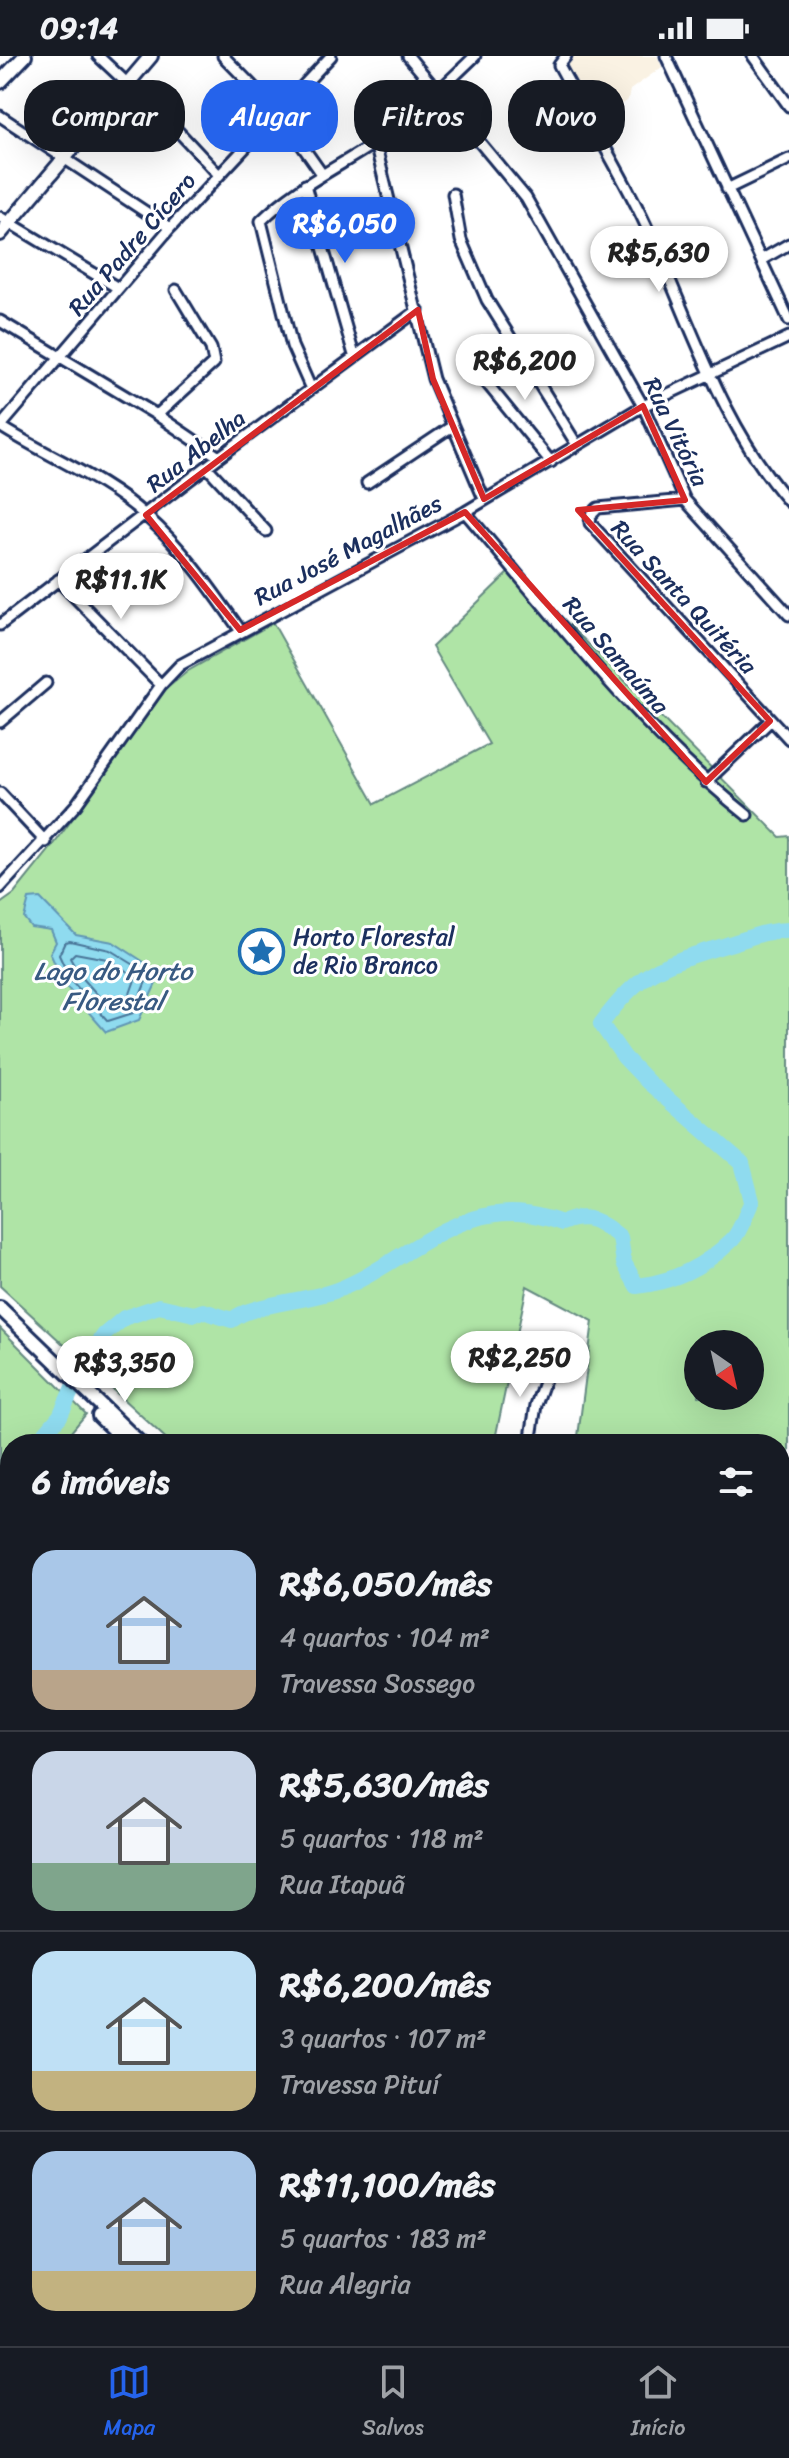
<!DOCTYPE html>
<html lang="pt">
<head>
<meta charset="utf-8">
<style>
  :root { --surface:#171b24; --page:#242831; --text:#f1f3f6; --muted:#9ea1a6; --line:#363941; --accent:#2563eb }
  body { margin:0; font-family:Sriracha,sans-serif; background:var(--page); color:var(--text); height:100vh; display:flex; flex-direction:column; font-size:30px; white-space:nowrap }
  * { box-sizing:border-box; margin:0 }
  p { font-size:26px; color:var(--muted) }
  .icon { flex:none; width:44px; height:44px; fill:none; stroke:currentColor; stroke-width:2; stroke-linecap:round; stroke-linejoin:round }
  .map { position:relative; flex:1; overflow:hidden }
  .sheet { position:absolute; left:0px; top:1378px; width:790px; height:912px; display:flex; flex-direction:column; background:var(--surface); border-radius:32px 32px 0 0; box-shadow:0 8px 32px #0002 }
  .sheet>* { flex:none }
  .top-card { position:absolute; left:24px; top:24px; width:742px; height:72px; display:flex; gap:16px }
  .needle { width:52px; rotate:146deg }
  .buttons { position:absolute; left:684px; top:1274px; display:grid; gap:16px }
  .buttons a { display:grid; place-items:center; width:80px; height:80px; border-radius:50%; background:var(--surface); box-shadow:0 8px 32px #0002; font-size:40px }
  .price { position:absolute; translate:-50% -68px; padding:0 18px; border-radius:28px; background:#fff; color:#222; font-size:26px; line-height:52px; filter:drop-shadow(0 2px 4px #0008) }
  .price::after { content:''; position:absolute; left:50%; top:48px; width:24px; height:18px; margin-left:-12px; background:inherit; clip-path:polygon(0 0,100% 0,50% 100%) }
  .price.current { background:var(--accent); color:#fff }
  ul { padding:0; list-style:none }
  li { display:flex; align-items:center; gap:24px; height:200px; padding:0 32px }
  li+li { border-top:2px solid var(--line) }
  li span { display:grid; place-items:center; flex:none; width:224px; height:160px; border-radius:24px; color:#555 }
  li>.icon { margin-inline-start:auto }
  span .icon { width:96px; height:96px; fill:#fffc; stroke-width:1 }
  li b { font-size:34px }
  h2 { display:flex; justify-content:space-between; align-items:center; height:96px; padding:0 32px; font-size:34px }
  .chip { padding:0 28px; border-radius:32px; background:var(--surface); box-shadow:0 8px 32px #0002; font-size:28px; line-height:72px }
  .chip.current { background:var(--accent); color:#fff }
  .status { display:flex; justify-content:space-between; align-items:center; height:56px; padding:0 40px; background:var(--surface); direction:ltr }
  .status svg { height:22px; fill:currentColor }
  .tabs { display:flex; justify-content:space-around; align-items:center; height:112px; border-top:2px solid var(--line); background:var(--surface); font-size:22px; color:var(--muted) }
  .tabs a { display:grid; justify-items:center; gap:4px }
  .tabs .current { color:var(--accent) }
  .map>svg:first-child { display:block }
</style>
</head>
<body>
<div class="status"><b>09:14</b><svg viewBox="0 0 49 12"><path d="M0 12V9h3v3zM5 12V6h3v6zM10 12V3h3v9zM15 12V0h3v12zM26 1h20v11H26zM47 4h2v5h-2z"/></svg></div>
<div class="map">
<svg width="789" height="2290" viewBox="0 0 789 2290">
  <rect width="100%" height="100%" fill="#fff"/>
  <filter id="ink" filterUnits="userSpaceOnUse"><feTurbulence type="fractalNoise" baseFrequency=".0125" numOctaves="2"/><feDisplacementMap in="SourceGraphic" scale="16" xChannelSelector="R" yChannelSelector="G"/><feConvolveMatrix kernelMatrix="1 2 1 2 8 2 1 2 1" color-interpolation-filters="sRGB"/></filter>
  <g filter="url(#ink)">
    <path fill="#faf2e3" d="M571 0H657L662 11 630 34 628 44 596 64 565 5Z"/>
    <path fill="#afe4a6" stroke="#658a82" stroke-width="2" fill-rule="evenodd" d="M513 512 780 781 789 780V1412L780 1411V1388H577L593 1265 527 1230 494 1388H172L0 1230V848L14 838 55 787 166 633 188 615 273 567 375 748 489 688 432 591ZM698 1288H750V1340H698Z
      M0 1272 86 1358 61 1388H10V1449L0 1461Z"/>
    <path fill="#8fdbef" stroke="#6196b5" stroke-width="2" d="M40 842 76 879 113 886 161 917 139 964 106 976 64 928 50 897 56 886 51 874 31 871 24 862 29 843Z"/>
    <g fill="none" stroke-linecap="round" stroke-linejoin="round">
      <path stroke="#497498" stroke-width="2" d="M70 885 110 894 149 918 133 957 108 965 70 923 59 899 65 886Z
        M75 897 107 903 136 921 126 949 110 953 79 918 70 902Z"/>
      <path stroke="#8fdbef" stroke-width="16" d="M36 1388 60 1360 84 1307 105 1278 124 1262 159 1250 194 1258 203 1255 232 1264C250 1248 309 1245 337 1234 384 1216 424 1178 473 1163 505 1153 532 1156 562 1167 587 1156 599 1165 620 1181L624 1207 637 1230C673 1226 705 1210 732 1184 741 1175 746 1157 752 1145L742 1107 648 1026 624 1001 601 968C644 910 663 909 729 888 750 882 766 874 789 874
        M0 1433 10 1419"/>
      <defs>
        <path id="street" d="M98 0 177 74 219 119
          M223 0 279 57 322 118
          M408 0 526 142 643 350 685 444 789 559
          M566 0 559 9C586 59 616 108 641 159 687 254 718 366 789 446
          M666 0 789 264
          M753 0 789 50
          M0 60 170 172
          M375 87 433 323 484 443
          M305 129 354 299
          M727 133 789 103
          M453 138 461 184 487 244 577 389
          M0 161 118 232
          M761 204 789 188
          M0 265 157 359 219 401
          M472 309 551 406
          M311 333 292 290 261 165C294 132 335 113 373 88 410 63 443 31 475 0
          M157 359 214 307 211 292 176 234
          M0 370C48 401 103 421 146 460 183 492 212 534 240 574
          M0 371 170 172 331 0
          M207 411 266 475
          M367 427 451 371
          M685 444 598 452 591 459 590 467 789 683
          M465 456C554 560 639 673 747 759
          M58 524 161 629
          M0 569 219 401 418 254
          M0 666 46 627
          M706 726 770 665
          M0 737 46 786
          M0 832 76 749 161 629 180 609 465 456 643 350 789 281
          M530 1388 536 1349 550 1309
          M0 1527 10 1516
          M0 1617 10 1623
          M0 1640 10 1631
          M780 1713 789 1653
          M780 1731 789 1735
          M0 1747 10 1738
          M780 1821 789 1825
          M0 1845 10 1836
          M780 1870 789 1877
          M0 1946 10 1936
          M0 1975 10 1986
          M0 2115 10 2117
          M0 2153 10 2162
          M0 2188 10 2180
          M258 2280 265 2290
          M345 2280 349 2290
          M0 2284 3 2290
          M51 2290 62 2280
          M236 2290 241 2280
          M405 2290 408 2280
          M471 2290 474 2280
          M574 2290 576 2280"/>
        <path id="secondary" d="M0 26 25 0
          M0 178 151 0
          M0 1252 141 1388
          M99 1360 128 1388
          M780 2021 789 2032
          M0 2053 10 2044
          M780 2057 789 2056
          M780 2092 789 2102"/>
      </defs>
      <use href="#street" stroke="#1b2f5e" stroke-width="15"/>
      <use href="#secondary" stroke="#1b2f5e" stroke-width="18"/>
      <use href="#street" stroke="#fff" stroke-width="9"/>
      <use href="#secondary" stroke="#fff" stroke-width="12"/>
    </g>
  </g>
  <path fill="none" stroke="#d62828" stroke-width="6" stroke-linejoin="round" d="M418 254 433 323 484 443 643 350 685 444 578 454 770 665 706 726 465 456 240 574 146 459Z"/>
  <defs>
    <symbol id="sight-ring" viewBox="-11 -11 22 22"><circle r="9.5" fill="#fff" stroke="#1f6fb2" stroke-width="1.5"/><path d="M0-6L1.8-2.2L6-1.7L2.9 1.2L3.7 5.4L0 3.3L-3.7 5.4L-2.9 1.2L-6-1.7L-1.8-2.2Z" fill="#1f6fb2"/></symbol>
  </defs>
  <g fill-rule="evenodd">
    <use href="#sight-ring" x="236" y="870" width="51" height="51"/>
  </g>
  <g text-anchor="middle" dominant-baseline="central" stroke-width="6" stroke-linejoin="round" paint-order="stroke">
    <g font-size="24" fill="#1b2f5e" stroke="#fff">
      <text transform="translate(132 188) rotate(-49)">Rua Padre Cícero</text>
      <text transform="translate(676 376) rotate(64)">Rua Vitória</text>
      <text transform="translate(196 395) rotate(-38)">Rua Abelha</text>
      <text transform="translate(348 494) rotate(-28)">Rua José Magalhães</text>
      <text transform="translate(684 541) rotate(47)">Rua Santa Quitéria</text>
      <text transform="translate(616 599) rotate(49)">Rua Samaúma</text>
    </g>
    <g font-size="24" fill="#1b2f5e" stroke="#fff" text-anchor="start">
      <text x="293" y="881">Horto Florestal<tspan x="293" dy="28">de Rio Branco</tspan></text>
    </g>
    <g font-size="26" font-style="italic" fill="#385a82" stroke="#fff">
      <text x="113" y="915">Lago do Horto<tspan x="113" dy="30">Florestal</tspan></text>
    </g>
  </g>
</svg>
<div class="buttons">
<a><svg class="needle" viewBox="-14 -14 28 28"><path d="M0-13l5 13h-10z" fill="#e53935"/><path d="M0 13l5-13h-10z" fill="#9ea1a6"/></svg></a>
</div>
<b class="price current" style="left:345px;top:209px">R$6,050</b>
<b class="price" style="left:659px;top:238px">R$5,630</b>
<b class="price" style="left:525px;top:346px">R$6,200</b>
<b class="price" style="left:121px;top:565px">R$11.1K</b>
<b class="price" style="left:520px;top:1343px">R$2,250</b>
<b class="price" style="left:125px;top:1348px">R$3,350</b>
<div class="top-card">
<a class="chip">Comprar</a>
<a class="chip current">Alugar</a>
<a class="chip">Filtros</a>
<a class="chip">Novo</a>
</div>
<section class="sheet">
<h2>6 imóveis<svg class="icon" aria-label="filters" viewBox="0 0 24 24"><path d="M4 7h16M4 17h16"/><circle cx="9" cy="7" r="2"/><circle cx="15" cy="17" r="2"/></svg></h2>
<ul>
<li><span style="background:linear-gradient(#a9c7e8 75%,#b9a48a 0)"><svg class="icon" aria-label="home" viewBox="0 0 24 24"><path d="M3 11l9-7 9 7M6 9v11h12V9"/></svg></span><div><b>R$6,050/mês</b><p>4 quartos · 104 m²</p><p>Travessa Sossego</p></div></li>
<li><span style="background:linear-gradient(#c9d6e8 70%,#7fa58c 0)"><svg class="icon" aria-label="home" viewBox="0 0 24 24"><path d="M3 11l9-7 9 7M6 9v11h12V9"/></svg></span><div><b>R$5,630/mês</b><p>5 quartos · 118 m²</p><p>Rua Itapuã</p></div></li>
<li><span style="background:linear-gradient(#bfe0f5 75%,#c2b280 0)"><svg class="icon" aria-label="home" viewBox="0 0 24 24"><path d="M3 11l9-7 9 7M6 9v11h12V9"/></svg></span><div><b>R$6,200/mês</b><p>3 quartos · 107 m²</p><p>Travessa Pituí</p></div></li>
<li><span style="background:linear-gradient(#a9c7e8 75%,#c2b280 0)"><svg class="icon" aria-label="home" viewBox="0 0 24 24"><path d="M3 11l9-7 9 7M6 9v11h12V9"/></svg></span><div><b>R$11,100/mês</b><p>5 quartos · 183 m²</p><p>Rua Alegria</p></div></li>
</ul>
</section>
</div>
<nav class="tabs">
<a class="current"><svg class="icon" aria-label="map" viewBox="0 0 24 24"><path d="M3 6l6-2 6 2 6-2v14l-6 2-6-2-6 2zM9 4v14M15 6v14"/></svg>Mapa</a>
<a><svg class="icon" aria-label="saved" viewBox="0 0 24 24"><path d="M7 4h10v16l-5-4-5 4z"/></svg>Salvos</a>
<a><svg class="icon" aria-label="home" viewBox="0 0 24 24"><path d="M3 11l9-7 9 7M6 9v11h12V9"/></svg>Início</a>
</nav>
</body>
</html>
